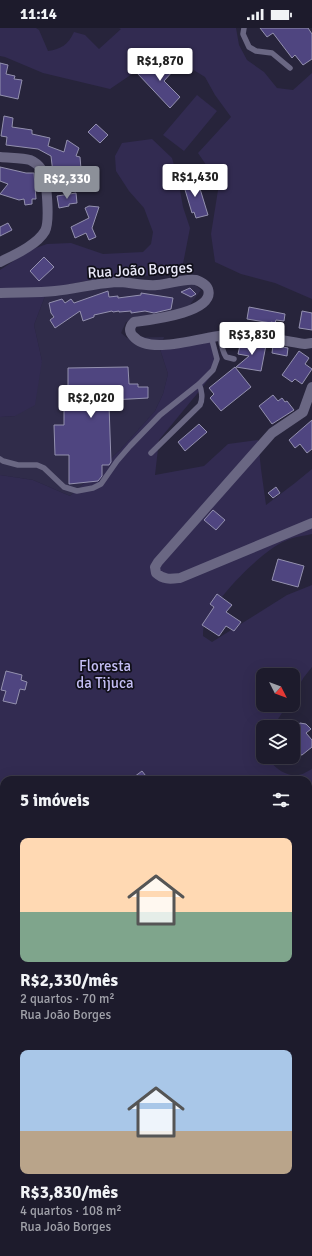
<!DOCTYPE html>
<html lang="pt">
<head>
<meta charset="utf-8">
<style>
  :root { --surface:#1d1b2c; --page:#2a2838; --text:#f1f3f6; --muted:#a0a1a9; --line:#3b3948; --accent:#8c9099 }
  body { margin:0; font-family:Signika,sans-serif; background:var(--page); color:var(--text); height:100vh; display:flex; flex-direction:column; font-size:15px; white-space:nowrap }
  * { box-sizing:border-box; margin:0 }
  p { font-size:13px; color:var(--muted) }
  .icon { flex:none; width:22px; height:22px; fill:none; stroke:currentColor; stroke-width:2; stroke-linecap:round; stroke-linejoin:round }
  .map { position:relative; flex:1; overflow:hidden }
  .drawer { position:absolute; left:0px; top:748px; width:312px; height:480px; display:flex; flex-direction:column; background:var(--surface); border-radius:12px 12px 0 0; box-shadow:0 4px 16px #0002,0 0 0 1px var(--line) }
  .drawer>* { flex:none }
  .needle { width:26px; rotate:132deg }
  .buttons { position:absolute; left:256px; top:640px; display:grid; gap:8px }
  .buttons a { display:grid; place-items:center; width:44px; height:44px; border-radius:8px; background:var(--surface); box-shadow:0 4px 16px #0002,0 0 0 1px var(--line); font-size:20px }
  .price { position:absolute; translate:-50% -34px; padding:0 9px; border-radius:4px; background:#fff; color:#222; font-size:13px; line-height:26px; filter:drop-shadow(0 1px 2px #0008) }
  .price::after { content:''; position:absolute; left:50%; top:24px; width:12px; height:9px; margin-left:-6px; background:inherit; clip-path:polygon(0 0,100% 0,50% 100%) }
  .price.selected { background:var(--accent); color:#fff }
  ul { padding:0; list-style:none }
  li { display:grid; align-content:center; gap:8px; height:212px; padding:0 20px }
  li span { display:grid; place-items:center; height:124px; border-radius:8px; color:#555 }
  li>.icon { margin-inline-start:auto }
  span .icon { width:72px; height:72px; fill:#fffc; stroke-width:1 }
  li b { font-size:17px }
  h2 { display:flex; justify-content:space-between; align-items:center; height:48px; padding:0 20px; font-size:17px }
  .status { display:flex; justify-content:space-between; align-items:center; height:28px; padding:0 20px; background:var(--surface); direction:ltr }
  .status svg { height:11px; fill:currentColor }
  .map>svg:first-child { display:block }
</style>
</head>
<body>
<div class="status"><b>11:14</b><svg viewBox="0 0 49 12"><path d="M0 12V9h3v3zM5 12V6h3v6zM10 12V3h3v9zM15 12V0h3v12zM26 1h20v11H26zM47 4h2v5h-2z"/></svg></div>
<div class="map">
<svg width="312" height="1228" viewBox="0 0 312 1228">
  <rect width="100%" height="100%" fill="#27243b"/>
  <path fill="#302c4a" d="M186 249 201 262 182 287 126 294 121 305 127 310 164 309 160 321 168 346 163 366 155 383 121 421 70 468 33 452 0 447V389L15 388 42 333 34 297 45 268Z"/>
  <path fill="#322b51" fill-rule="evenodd" d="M0 0H36L39 2 48 23C61 21 68 17 74 4L85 7 99 21 121 1 119 0H236L239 17 247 32 264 44 277 60 293 62 312 45V271L275 255 241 246 215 234 211 206 219 156 198 125 231 89 215 67 205 49 179 33 161 28 144 33 132 46 110 61 43 45 5 29 0 28Z
    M197 67 217 83 184 123 163 107Z
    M152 111 172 130 178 151 183 179 190 200 182 241 155 247 91 252 61 258 45 268 34 297 42 333 35 377 15 388 0 389V242L30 222 47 216 71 215 103 226 143 224 151 216 153 204 144 180 129 163 116 143 115 128 122 115Z
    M211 314 216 341 201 361 159 412 155 447 204 438 228 416 258 412 261 441 266 477 295 455 312 441V506C303 508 293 509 285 513 261 523 214 572 205 596 203 599 203 604 203 608L212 614 287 567 312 557V639L304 649 293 667V647H263V677H287L273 699H263V729H266C274 738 284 749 298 747 302 747 308 743 312 741V1228H0V447L33 452 70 468 121 421 155 383 163 366 168 346 160 321ZM4 752H308V1224H4Z"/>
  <path fill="#4f4580" stroke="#9491af" d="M260 0H308L312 6V31L303 37 295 27 292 30 273 5 267 9Z
    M164 34 173 43 164 53 180 69 170 80 137 45 148 35 155 42Z
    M0 35 8 37 6 46 15 48 14 51 22 52 18 71 0 67Z
    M4 88 13 90 12 99 32 102V106L50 110 48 118 64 124 67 112 79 120 76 128 80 129 81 141 71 143 72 149 60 151 59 145H53L51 128 38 121 6 117 7 109 1 108Z
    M96 96 108 107 100 115 88 104Z
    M0 139 26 145H34L36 171H32V176L25 177 24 171 19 172 0 166 8 156 0 153Z
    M197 151 208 187 196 190 194 184 192 185 183 155Z
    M76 165 77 175 69 176V178L59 180 57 168Z
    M89 178 99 179 92 200 96 209 89 212 86 205 75 210 71 199 89 190 85 180Z
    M8 195 12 202 0 208V199Z
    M44 229 54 239 39 253 30 243Z
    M190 260 196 266 191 269 181 264Z
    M108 263 109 269 118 268V270L141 267V265L173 270 171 281 154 285 145 283 131 285V283L119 284V283L113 284 112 283 94 287V289L83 293 80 283 55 300 50 292 54 289 51 285 49 275 62 271 65 275 71 271 74 275Z
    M249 279 285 286 284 293 276 292 275 295 271 294V295L247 291Z
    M302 283 312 285V302L299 300Z
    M241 313 266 317 261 343 236 339 249 328 238 326Z
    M273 317 288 320 287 328 272 325Z
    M299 323 309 330 305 336 312 341 302 356 295 351 292 354 282 347Z
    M128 339 129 356H138V359H148V370L112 372V377H109L111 434 109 437H102V448L98 453 69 456V427H55L54 397H64V359H68V340Z
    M235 339 251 359 221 383 210 370 214 366 209 360Z
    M273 367 278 373 282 370 285 374 287 373 294 382 272 396 259 378Z
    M312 392V421L307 425 300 416 295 420 289 412Z
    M199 396 207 404 185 423 178 414Z
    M276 459 280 465 273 470 268 465Z
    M213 482 225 492 216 502 204 492Z
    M278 531 304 538 298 559 272 552Z
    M217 566 232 577 226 584 241 594 234 603 226 598 219 608 202 597 214 579 210 576Z
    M6 643 22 647 21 652 27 654 25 662 20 661 16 676 3 673 6 663 1 662Z
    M300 695 306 696 311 701 306 705 312 712V719L302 727 296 726 293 723V700Z
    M142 743 149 752H130Z"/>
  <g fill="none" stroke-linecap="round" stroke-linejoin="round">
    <path stroke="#6a6783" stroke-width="5.5" d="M244 0 243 6 249 19 256 23 272 25 290 40
      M220 308C221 315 222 323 226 329L234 331
      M151 425 200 377C203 371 202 362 199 356
      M0 431 3 433 18 437H37L44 440 64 459 77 463 93 460 101 456 117 433 130 418 160 387 199 356 213 342 217 331 211 308"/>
    <path stroke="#6a6783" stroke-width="10" d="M0 129C9 130 23 130 30 132 35 134 40 139 42 142 47 152 50 194 45 203 37 217 14 227 0 234
      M0 265C18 264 37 265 55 263 76 261 100 254 121 254 133 255 145 258 157 257 170 256 184 250 196 252 201 254 206 256 208 261 216 285 148 292 134 294 130 298 128 303 133 308 151 330 211 305 237 306 258 307 284 313 305 316L312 315
      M312 359 303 384 272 405 158 534 155 539 156 545C164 552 170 551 180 550L312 495"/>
  </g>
  <g text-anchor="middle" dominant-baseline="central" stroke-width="3.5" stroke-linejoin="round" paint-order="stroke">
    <g font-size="15" fill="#ebeafa" stroke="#100f19">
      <text transform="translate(140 242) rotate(-3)">Rua João Borges</text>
    </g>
    <g font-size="15" fill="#c4bef4" stroke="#100f19">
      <text x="105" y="638">Floresta<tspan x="105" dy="17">da Tijuca</tspan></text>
    </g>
  </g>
</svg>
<div class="buttons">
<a><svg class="needle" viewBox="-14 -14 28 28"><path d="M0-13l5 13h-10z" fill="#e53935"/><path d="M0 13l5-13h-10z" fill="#a0a1a9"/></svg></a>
<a><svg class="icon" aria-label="layers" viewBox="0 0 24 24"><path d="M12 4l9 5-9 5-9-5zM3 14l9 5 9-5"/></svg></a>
</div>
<b class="price" style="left:160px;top:54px">R$1,870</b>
<b class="price" style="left:195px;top:170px">R$1,430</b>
<b class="price selected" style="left:67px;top:172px">R$2,330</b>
<b class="price" style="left:252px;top:328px">R$3,830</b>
<b class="price" style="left:91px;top:391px">R$2,020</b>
<section class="drawer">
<h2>5 imóveis<svg class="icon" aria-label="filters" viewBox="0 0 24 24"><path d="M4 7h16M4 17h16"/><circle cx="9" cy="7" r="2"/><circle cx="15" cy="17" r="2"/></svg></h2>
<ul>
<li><span style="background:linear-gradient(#ffd9b3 60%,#7fa58c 0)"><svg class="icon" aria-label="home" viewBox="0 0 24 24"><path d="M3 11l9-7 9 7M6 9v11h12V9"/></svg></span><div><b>R$2,330/mês</b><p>2 quartos · 70 m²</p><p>Rua João Borges</p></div></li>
<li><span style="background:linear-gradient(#a9c7e8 65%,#b9a48a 0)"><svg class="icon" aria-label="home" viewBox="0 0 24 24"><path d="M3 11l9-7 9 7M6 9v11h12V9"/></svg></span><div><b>R$3,830/mês</b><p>4 quartos · 108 m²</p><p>Rua João Borges</p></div></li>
</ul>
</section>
</div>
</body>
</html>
